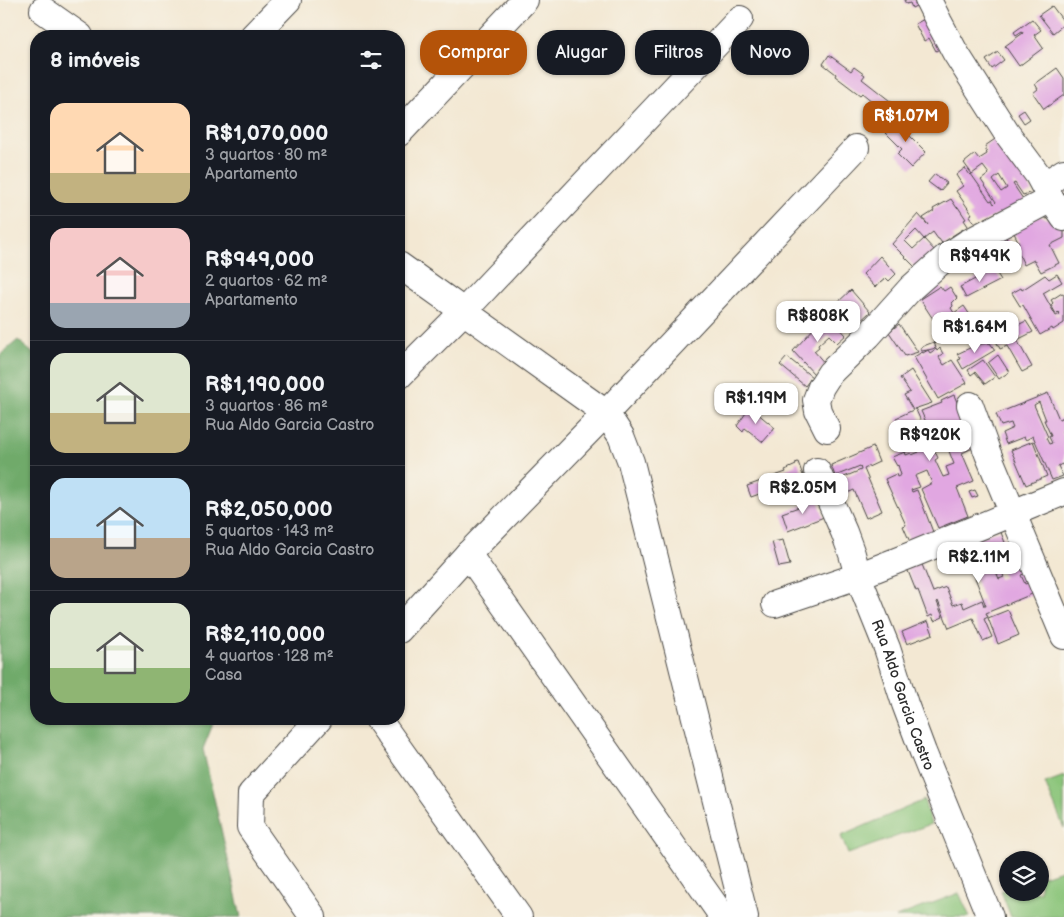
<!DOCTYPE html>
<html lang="pt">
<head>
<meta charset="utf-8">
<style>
  :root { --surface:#171b24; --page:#20242c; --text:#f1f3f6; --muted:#9ea1a6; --line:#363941; --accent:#b45309 }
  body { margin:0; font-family:"Balsamiq Sans",sans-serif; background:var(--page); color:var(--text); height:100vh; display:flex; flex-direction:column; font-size:19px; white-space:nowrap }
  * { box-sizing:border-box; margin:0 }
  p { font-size:16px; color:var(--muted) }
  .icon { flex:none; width:28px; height:28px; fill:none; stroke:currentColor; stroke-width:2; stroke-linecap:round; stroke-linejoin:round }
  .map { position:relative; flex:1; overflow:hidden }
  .side { position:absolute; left:30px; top:30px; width:375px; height:695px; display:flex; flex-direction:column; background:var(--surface); border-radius:20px; box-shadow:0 1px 4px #0004 }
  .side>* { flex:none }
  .banner { position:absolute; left:420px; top:30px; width:475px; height:45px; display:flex; gap:10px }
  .controls { position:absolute; left:999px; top:851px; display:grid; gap:10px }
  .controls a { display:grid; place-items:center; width:50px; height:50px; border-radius:50%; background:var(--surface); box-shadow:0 1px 4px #0004; font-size:25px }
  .price { position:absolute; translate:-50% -42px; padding:0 11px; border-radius:10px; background:#fff; color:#222; font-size:16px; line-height:32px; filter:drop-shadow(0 1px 2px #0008) }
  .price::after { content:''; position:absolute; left:50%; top:30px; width:15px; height:11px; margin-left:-8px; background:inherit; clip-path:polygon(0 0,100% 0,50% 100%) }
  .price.active { background:var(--accent); color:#fff }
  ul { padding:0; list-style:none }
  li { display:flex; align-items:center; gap:15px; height:125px; padding:0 20px }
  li+li { border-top:1px solid var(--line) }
  li span { display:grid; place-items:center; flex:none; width:140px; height:100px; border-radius:15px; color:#555 }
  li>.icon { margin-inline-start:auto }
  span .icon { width:60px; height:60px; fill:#fffc; stroke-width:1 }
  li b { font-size:21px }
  h2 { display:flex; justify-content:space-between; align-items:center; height:60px; padding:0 20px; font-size:21px }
  .chip { padding:0 18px; border-radius:20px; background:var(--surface); box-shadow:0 1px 4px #0004; font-size:18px; line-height:45px }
  .chip.active { background:var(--accent); color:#fff }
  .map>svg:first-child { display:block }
</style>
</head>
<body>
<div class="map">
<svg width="1064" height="917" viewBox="0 0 1064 917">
  <rect width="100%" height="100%" fill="#f7f3e8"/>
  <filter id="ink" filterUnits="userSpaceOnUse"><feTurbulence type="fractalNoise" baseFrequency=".02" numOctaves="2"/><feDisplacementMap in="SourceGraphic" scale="10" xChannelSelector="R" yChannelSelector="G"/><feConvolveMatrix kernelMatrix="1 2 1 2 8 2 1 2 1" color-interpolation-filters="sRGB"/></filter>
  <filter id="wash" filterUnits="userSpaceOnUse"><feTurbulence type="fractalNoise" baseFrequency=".0096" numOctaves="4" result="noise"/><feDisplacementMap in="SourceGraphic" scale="20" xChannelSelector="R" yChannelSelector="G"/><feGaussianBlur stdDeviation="1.12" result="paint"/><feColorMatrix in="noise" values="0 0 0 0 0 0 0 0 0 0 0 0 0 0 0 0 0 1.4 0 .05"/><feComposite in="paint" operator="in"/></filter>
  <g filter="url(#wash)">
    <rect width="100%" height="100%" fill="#f3e8d3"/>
    <path fill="#8bc57a" stroke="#5b7852" d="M1064 776V828L1045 783Z
      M924 800 931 824 848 854 841 836Z
      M1064 869V917H1011L1001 891 1007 888 1008 892H1040V877Z
      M959 893 970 917H896Z"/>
    <path fill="#70aa6a" stroke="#4e6a4a" d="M18 340 36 356V719H215L203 749 241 917H0V355Z"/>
    <g id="blocks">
      <path fill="#e1a7e1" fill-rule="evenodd" d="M904 0H918L920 4 912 8 910 3 906 4Z
        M1052 6 1064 22V24L1053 33 1039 15Z
        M928 17 944 46 936 51 929 38 924 41 915 24Z
        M1032 19 1041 30 1034 35 1043 48 1019 66 1005 46 1023 33 1022 31 1016 35 1014 32Z
        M998 52 1004 60 992 69 986 60Z
        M829 55 851 71 854 67 865 75 862 79 894 104 888 111 884 108 883 110 862 93 860 95 835 76 836 74 823 64Z
        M1057 68 1064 78V95L1044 109 1033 93 1038 89 1035 84Z
        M1024 110 1030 119 1024 123 1018 114Z
        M900 119 913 131 909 135 926 152 911 168 897 154 902 149 886 133Z
        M1001 135 1019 161 1032 192 1023 195 1015 183 1013 184 1025 202 976 225 969 216 972 214 956 191 963 186 956 175 965 168 970 175 971 174 990 201 992 200 994 204 996 202 981 180 989 174 983 166 972 174 964 163 975 154 979 159 987 154 986 151V148L985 146ZM999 175 1007 188 1001 192 993 180Z
        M935 174 947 183 940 191 928 182Z
        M951 199 957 208 958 207 966 219 964 220 968 226 952 236 954 239 944 246 939 239H938L933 232 924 239 916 230 905 241 913 249 924 239 935 251 918 270 892 244 918 214 928 225 923 218 934 211 933 209Z
        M1040 216 1047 219 1053 216 1064 231V238L1050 245 1059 263 1041 272 1034 260 1024 265 1019 254 1016 256 1014 253 1010 255 1009 253 1000 257 996 251 986 256 980 247 1004 234 1012 248 1019 243 1013 231Z
        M880 256 896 274 889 281 886 278 875 287 863 274Z
        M994 269 1001 280 966 298 960 287Z
        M1057 274 1062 282 1043 293 1056 316 1060 314 1058 312 1056 314 1051 305 1053 303 1051 300 1062 293 1064 294V323L1053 330 1052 328 1040 335 1023 305 1020 306 1012 293 1021 288 1022 290 1045 275 1049 279Z
        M940 286 944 291 950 287 957 298 952 303 953 306 951 308 954 313 964 306 985 338 974 344 955 315 943 322 939 315 937 316 939 319 935 321 931 316 920 299Z
        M851 290 870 312 856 325 837 303Z
        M827 314 846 335 837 343 829 335 818 345 819 347 814 351 826 365 814 374 793 351Z
        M1026 321 1033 332 1017 340 1032 367 1022 372 1007 346 1000 349 995 339 1017 327 1016 326Z
        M899 324 918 352 905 356 889 332Z
        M934 342 936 348 928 350 930 353 936 349 937 351 940 348 943 354 939 357 944 365 952 360 967 383 938 399 914 357 922 352 923 353 928 350 922 351 920 348 926 345Z
        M990 343 995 350 963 369 958 360 961 359 957 354 972 347 973 348 979 344Z
        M998 355 1009 372 999 379 988 363Z
        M787 357 812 377 805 386 780 365Z
        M983 360 995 377 985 384 975 372 971 375 968 370Z
        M911 370 932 403 914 409 916 410 924 428 928 426 933 440 928 442 932 451 934 449 938 458 935 460 943 477 949 475 946 467 954 464 947 446 937 450 932 440 951 432 948 427 936 433 933 425 928 427 921 411 942 403 941 401 954 395 967 426 977 446 962 453 974 481 957 488 968 516 938 528 921 489 932 483 927 471 915 476 920 487 911 490 912 492 917 490 933 532 910 542 903 526 906 525 885 479 896 474 897 477 901 475 898 465 897 466 892 457 905 452 897 437 895 425 899 423 896 418 913 410 904 395 910 392 900 378ZM917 447 919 452 912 455 911 453 906 455 905 452Z
        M1048 393 1059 419 1064 417V431L1062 432 1064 438V468L1062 464 1058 466 1063 476 1052 480 1033 436 1026 440 1024 437 1006 444 1002 433 1013 428 1012 426 1011 423 1001 426 996 414ZM1039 402 1046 420H1044L1051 436 1049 437 1052 443 1049 444 1046 438 1048 437 1034 405Z
        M750 407 775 428 763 442 745 428 743 432 737 426Z
        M1033 441 1047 476 1026 485 1011 450Z
        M873 447 879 462 864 469 882 511 866 518 854 490 843 495 837 480 861 470 860 466 835 476 831 465Z
        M798 462 804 478 751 497 747 486 786 472 785 470 796 465 795 463Z
        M975 490 978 496 972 498 969 492Z
        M818 500 824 517 788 531 782 513Z
        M1000 530 1006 545 1015 542 1027 573 1021 575 1025 584 1033 581 1037 592 986 613 988 617 984 619 992 637 983 641 973 618 949 628 938 601 937 602 943 617 934 621 932 615 928 617 918 590 916 591 906 566 921 562 933 592 946 587 953 605 962 602 964 608 982 600 984 606H986L970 565 980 561 971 541ZM991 546 1004 577 999 579 987 548Z
        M783 540 790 565 779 567 772 542Z
        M1008 610 1019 635 998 644 988 618Z
        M928 621 933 634 907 644 902 632Z"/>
    </g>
  </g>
  <g filter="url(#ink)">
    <use href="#blocks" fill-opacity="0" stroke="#494744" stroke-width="1"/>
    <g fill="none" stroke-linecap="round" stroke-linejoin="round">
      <defs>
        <g id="minor">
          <path d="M928 0 939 22 955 52 1006 132 1038 175 1051 199 1064 218"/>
          <path d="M43 10 80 36"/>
          <path d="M253 36 288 0"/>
          <path d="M399 133 525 0"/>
          <path d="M1044 185 1064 172"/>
          <path d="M399 265 606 413 621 436 631 462 745 917"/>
          <path d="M399 376 463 312 740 19"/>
          <path d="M970 405 988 454 1064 636"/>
          <path d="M827 429 818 411 816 400 821 387 830 373 868 336 911 288 946 257 967 243 1051 199"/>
          <path id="s1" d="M817 471 844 532 852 554 858 576 887 648 905 704 923 752 990 917"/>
          <path d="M468 554 606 413 856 148"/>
          <path d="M775 604 858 576 916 553 1064 492"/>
          <path d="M399 630 468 554 723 917"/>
          <path d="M378 719 519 917"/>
          <path d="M313 917 250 827 251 794 319 719"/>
        </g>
      </defs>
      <use href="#minor" stroke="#494744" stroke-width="28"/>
      <use href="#minor" stroke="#fff" stroke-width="26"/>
    </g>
  </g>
  <g text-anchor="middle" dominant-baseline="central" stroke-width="4" stroke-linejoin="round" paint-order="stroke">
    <g font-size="15" fill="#2b2b2b" stroke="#f7f3e8">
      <text stroke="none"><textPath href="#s1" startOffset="240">Rua Aldo Garcia Castro</textPath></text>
    </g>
  </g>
</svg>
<div class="controls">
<a><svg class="icon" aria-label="layers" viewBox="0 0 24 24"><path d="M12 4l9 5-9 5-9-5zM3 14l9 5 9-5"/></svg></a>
</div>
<b class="price active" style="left:906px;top:143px">R$1.07M</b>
<b class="price" style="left:980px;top:283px">R$949K</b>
<b class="price" style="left:818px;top:343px">R$808K</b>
<b class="price" style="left:975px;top:354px">R$1.64M</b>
<b class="price" style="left:756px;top:425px">R$1.19M</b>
<b class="price" style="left:930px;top:462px">R$920K</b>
<b class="price" style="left:803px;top:515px">R$2.05M</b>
<b class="price" style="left:979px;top:584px">R$2.11M</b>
<div class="banner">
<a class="chip active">Comprar</a>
<a class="chip">Alugar</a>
<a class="chip">Filtros</a>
<a class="chip">Novo</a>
</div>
<section class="side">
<h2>8 imóveis<svg class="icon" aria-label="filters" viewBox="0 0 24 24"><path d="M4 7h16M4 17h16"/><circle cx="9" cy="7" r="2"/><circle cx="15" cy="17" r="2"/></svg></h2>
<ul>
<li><span style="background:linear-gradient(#ffd9b3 70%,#c2b280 0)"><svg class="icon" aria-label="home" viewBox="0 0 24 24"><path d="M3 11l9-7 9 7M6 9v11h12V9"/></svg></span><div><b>R$1,070,000</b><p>3 quartos · 80 m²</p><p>Apartamento</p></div></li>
<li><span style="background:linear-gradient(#f6c9c9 75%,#9aa5b1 0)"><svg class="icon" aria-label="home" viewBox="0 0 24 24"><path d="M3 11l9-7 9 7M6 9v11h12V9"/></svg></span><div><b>R$949,000</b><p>2 quartos · 62 m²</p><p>Apartamento</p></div></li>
<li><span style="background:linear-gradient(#dfe7d0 60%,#c2b280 0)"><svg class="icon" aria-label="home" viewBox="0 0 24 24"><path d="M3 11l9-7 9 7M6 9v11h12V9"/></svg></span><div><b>R$1,190,000</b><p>3 quartos · 86 m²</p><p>Rua Aldo Garcia Castro</p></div></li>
<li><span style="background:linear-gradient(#bfe0f5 60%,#b9a48a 0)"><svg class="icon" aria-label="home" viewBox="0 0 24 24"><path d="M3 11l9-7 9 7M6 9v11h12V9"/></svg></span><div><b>R$2,050,000</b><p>5 quartos · 143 m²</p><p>Rua Aldo Garcia Castro</p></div></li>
<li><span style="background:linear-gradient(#dfe7d0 65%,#8fb573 0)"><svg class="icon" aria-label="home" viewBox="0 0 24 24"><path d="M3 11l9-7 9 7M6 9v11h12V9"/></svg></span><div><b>R$2,110,000</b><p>4 quartos · 128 m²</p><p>Casa</p></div></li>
</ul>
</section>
</div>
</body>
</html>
